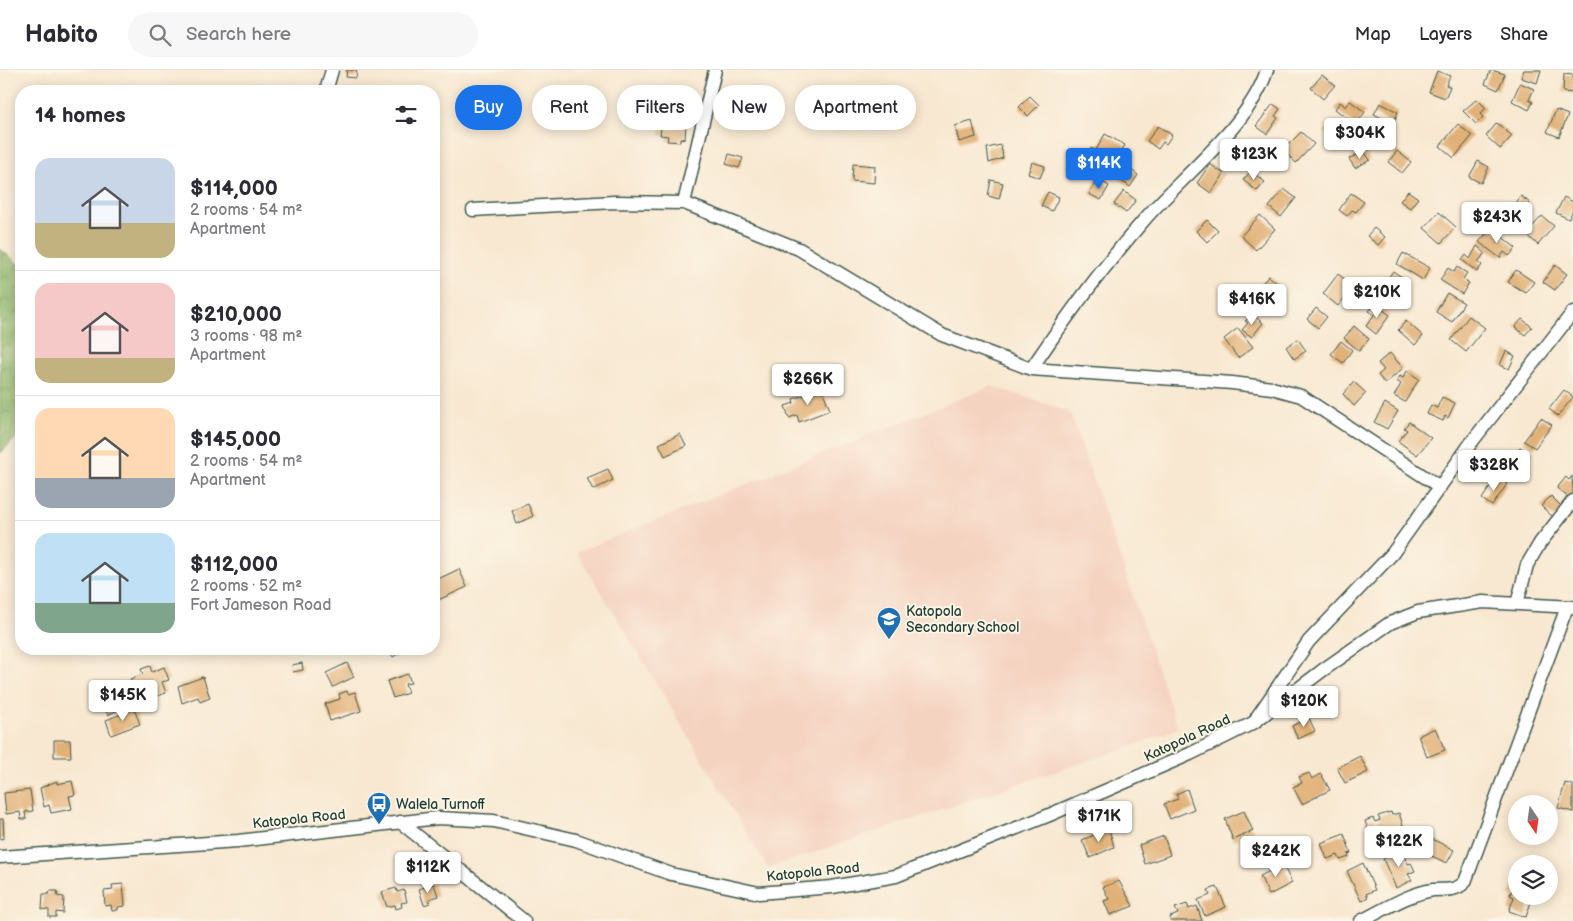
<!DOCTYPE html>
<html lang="en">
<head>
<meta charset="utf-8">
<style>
  :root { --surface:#fff; --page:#f7f7f7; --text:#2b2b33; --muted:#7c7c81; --line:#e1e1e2; --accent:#1a73e8 }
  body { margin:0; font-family:"Balsamiq Sans",sans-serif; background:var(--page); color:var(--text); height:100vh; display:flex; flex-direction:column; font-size:19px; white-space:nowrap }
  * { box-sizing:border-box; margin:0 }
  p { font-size:16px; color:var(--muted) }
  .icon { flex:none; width:28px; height:28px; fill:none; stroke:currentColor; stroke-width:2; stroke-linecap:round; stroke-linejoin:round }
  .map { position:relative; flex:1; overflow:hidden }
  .side { position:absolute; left:15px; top:15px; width:425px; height:570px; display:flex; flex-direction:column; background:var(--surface); border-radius:20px; box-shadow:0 2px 12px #0003 }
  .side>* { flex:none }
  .top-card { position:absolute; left:455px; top:15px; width:475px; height:45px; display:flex; gap:10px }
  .needle { width:32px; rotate:167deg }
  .tools { position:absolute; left:1508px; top:725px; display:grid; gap:10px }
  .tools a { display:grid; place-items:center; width:50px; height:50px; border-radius:50%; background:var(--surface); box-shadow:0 2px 12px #0003; font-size:25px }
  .price { position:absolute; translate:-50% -42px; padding:0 11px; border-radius:5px; background:#fff; color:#222; font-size:16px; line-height:32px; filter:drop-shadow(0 1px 2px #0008) }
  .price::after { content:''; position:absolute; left:50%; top:30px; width:15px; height:11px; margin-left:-8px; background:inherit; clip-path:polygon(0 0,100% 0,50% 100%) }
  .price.active { background:var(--accent); color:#fff }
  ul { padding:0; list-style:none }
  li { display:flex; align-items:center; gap:15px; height:125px; padding:0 20px }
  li+li { border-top:1px solid var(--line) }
  li span { display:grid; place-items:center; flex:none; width:140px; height:100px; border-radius:15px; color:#555 }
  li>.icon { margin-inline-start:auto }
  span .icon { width:60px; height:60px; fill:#fffc; stroke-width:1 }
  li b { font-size:21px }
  h2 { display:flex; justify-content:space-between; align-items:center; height:60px; padding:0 20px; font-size:21px }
  .tag { padding:0 18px; border-radius:22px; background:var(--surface); box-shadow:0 2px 12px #0003; font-size:18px; line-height:45px }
  .tag.active { background:var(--accent); color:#fff }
  header { display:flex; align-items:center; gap:30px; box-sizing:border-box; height:70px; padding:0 25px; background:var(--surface); border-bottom:1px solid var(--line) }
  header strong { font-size:24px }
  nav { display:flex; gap:28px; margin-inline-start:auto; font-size:18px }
  .search { width:350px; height:45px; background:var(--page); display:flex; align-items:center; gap:12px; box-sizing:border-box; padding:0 18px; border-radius:28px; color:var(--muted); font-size:19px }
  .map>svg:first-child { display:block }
</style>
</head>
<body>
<header>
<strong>Habito</strong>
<div class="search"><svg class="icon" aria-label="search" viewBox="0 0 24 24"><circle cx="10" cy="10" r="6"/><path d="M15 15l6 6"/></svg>Search here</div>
<nav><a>Map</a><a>Layers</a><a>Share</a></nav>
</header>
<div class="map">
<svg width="1573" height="851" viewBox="0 0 1573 851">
  <defs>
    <pattern id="forest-crowns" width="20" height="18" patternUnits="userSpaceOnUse" patternTransform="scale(1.25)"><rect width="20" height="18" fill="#90b66c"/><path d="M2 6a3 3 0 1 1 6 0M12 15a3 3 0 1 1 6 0" fill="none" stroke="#75955a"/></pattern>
  </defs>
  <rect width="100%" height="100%" fill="#fcf5e5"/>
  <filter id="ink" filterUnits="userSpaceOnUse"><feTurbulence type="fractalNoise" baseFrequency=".02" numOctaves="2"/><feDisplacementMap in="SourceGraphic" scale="10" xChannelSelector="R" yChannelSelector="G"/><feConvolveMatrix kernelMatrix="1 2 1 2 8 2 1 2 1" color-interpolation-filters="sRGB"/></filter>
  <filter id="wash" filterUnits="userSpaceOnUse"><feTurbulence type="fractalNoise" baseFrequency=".0096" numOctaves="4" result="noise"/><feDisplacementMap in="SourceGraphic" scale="20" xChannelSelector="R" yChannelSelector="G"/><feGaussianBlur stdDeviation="1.12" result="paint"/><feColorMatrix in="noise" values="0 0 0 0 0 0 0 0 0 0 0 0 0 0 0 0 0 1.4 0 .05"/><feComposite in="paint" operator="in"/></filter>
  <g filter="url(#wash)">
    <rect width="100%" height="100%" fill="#f8e8d1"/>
    <path fill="#f5d3c1" d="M992 316 1070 342 1178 658 1147 671 768 798 577 482Z"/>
    <path fill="url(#forest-crowns)" stroke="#587a50" d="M0 179 21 196V362L0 384Z"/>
    <g id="blocks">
      <path fill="#e1b077" d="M347 0H357L356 8 346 7Z
        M1491 0 1505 4 1498 20 1485 14Z
        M1524 0H1541L1537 13 1521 8Z
        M1437 1 1450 6 1446 15 1450 17 1445 28 1429 22Z
        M1564 4 1573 5V23L1563 22Z
        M1322 5 1335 15 1323 29 1311 18Z
        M1520 13 1534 19 1529 30 1533 32 1529 40 1512 31Z
        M1030 26 1039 35 1028 46 1019 37Z
        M1477 29 1486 38 1480 44 1483 47 1476 54 1463 41Z
        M1350 31 1365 42 1356 55 1335 39 1340 32 1346 37Z
        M1380 33 1398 42 1393 54 1374 44Z
        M1273 34 1280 39 1275 46 1278 48 1267 64 1256 56Z
        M1556 40 1568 45 1559 67 1547 62Z
        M662 51 686 53 685 69 680 68V72L667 71 668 66 660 65Z
        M972 51 976 67 959 72 955 56Z
        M1337 51 1347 62 1334 74 1324 62Z
        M1497 53 1512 66 1500 79 1486 66Z
        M1458 54 1472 66 1454 88 1440 76Z
        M1158 56 1172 65 1166 74 1163 72 1158 79 1147 71Z
        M1301 62 1314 74 1296 93 1283 80Z
        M1105 64 1125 75 1108 104 1088 93 1092 87 1087 84 1091 78 1096 80Z
        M1001 75 1003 88 989 93 987 78Z
        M1364 81 1370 90 1355 98 1349 89Z
        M1397 81 1411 92 1402 103 1388 92Z
        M729 84 743 88 739 98 726 94Z
        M1478 91 1489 97 1481 113 1469 107Z
        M1032 92 1045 96 1040 108 1028 104Z
        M853 94 875 96 874 113 852 111Z
        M1210 94 1224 104 1211 123 1197 113Z
        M1127 97 1138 105 1130 117 1119 109Z
        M1251 101 1265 112 1257 121 1243 110Z
        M1097 109 1109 116 1101 130 1089 124Z
        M991 110 1003 113 999 129 988 126Z
        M1284 119 1296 128 1281 147 1269 137Z
        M1124 121 1136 130 1126 143 1114 134Z
        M1408 121 1418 128 1410 138 1400 131Z
        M1048 122 1059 127 1052 141 1041 136Z
        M1351 123 1364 132 1356 142 1352 140 1347 146 1339 140Z
        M1521 126 1530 133 1523 143 1514 136Z
        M1564 127 1573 132V140L1569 149 1556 143Z
        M1439 142 1456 157 1441 173 1424 158Z
        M1260 145 1275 159 1256 180 1241 166Z
        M1542 146 1554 156 1538 175 1526 164Z
        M1207 150 1218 161 1207 172 1196 161Z
        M1374 158 1385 167 1378 175 1367 166Z
        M1491 158 1516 178 1509 186 1504 182 1500 188 1479 172Z
        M1477 176 1485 183 1478 192 1482 195 1477 202 1462 190 1466 185 1470 189Z
        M1403 183 1430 198 1423 210 1397 194Z
        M1555 195 1567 204 1555 220 1543 212Z
        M1457 197 1467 203 1463 209 1469 213 1462 224 1440 210 1448 198 1454 202Z
        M1516 200 1534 212 1526 223 1508 212Z
        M1393 201 1406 210 1390 232 1377 223Z
        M1338 204 1354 216 1338 236 1323 224Z
        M1269 206 1281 217 1272 225 1261 214Z
        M1447 223 1464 233 1452 252 1436 242Z
        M1375 234 1390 245 1376 264 1366 256 1374 245 1369 241Z
        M1316 238 1327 247 1318 258 1307 249Z
        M1253 245 1263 253 1252 267 1242 260 1248 253 1245 251Z
        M1469 246 1485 258 1466 282 1451 270Z
        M1522 249 1532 257 1525 265 1515 257Z
        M1406 251 1423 266 1415 275 1398 260Z
        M1354 256 1369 269 1359 281 1344 268Z
        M1238 258 1253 277 1238 288 1224 269Z
        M1298 269 1306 281 1294 289 1286 277Z
        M1341 271 1352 280 1343 293 1331 284Z
        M1506 281 1515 286 1509 299 1500 295Z
        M1390 283 1403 298 1385 314 1378 305 1384 300 1378 293Z
        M1407 301 1419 309 1405 332 1394 326 1401 314 1397 311 1400 306 1403 308Z
        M1354 312 1366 323 1354 336 1343 324Z
        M822 319 830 340 799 352 797 345 789 348 785 336 794 333 793 329Z
        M1564 320 1573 327 1558 346 1549 339Z
        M1442 327 1455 333 1448 348 1445 346 1443 351 1427 344 1431 335 1437 338Z
        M1385 333 1398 341 1387 359 1374 352Z
        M1541 348 1552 355 1535 378 1524 371Z
        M1409 352 1431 368 1417 385 1398 371 1407 360 1404 358Z
        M680 364 686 376 665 386 659 374Z
        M1520 377 1529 385 1514 403 1505 395Z
        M608 399 613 410 593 420 587 408Z
        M1572 406 1573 423 1569 428 1557 418 1566 407 1569 410Z
        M1497 407 1507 414 1492 436 1482 429Z
        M1551 426 1563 438 1554 448 1541 436Z
        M528 434 533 446 517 454 512 441Z
        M459 499 467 517 436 531 434 525V511Z
        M387 579H406L393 587Z
        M302 593 303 600 293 602 292 595Z
        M347 593 354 607 333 617 326 603Z
        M150 596 152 602 164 597 169 610 162 612 166 623 152 628 149 621 137 626 130 609 143 604 141 599Z
        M408 604 411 613 405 614 408 623 393 628 387 611Z
        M203 607 210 628 200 632 198 627 182 633 178 616Z
        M347 621 348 624 355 622 361 641 330 651 325 634 340 629 339 624Z
        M116 632 120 639 108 645 104 638Z
        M134 639 140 654 111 665 106 650Z
        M1309 648 1315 661 1298 669 1292 656Z
        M1435 658 1445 680 1427 687 1418 666Z
        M54 670H70L71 687H54Z
        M1360 686 1368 702 1345 713 1337 698Z
        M1309 703 1312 709 1321 704 1330 720 1302 734 1293 717 1302 713 1299 707Z
        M57 711V714L72 711 75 725 69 726 72 739 51 743 49 735 44 737 40 718Z
        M1565 713 1573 715V742L1558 738Z
        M1187 719 1194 739 1170 749 1164 734 1178 729 1176 724Z
        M30 720 33 741 25 742 26 749H21L20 742 6 744 4 723Z
        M1244 741 1253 761 1233 770 1225 749Z
        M1391 742 1392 745 1399 743 1406 765 1381 774 1382 776 1374 779 1365 751 1373 748 1375 752 1380 750 1378 746Z
        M0 749H3L4 768 0 769Z
        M1109 759 1114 777 1090 788 1082 770Z
        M1344 764 1351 783 1348 784 1349 787 1340 790 1338 785 1327 789 1321 773Z
        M1164 766 1170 785 1145 794 1139 775Z
        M1432 769 1454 780 1447 793 1425 783Z
        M1400 778 1408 794 1411 793 1415 801 1408 804 1412 810 1396 818 1383 789 1392 785 1391 782Z
        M1280 789 1292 813 1269 825 1260 806 1274 799 1271 793Z
        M1363 793 1375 820 1366 824 1368 827 1361 831 1347 801Z
        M1516 809V826H1533L1526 847 1509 841 1514 827 1510 825Z
        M1119 811 1133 836 1110 845 1104 831 1109 829 1103 817Z
        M123 814 125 836 118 837V840L112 841 111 835 105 836 104 821 113 820 112 815Z
        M434 814 438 826 429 829 430 833 424 835 419 819Z
        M1217 817 1226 837 1205 846 1198 830 1210 825 1208 820Z
        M396 818 397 822 404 820 407 832 401 833 402 837 396 839 395 835 387 837 382 822Z
        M50 821H58L57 826 64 827 63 843 56 842V847H49V840L42 839 43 824H49Z
        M1187 834 1189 839 1197 836 1202 851H1171L1170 847 1178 844 1175 838Z"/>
    </g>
  </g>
  <g filter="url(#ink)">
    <use href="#blocks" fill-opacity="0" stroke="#40574c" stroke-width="1"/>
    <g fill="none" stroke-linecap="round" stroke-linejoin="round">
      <defs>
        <path id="minor" d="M326 21 332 0
          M684 133 715 0
          M473 140 614 132 684 133 799 179 942 265 1031 299 1232 313 1272 318 1301 326 1440 417
          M1031 299C1066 247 1103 197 1144 150 1182 106 1250 55 1267 0
          M1517 534 1527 495 1540 473 1573 431
          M1257 647 1309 571 1392 484 1471 373 1573 242
          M400 752 524 851
          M0 787 238 771 438 748 494 751 576 770 671 804 759 823 832 817 896 806 1047 746 1190 684 1253 653 1323 600 1390 553 1418 542 1483 532 1573 537
          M1361 851C1384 840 1407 824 1433 820 1445 819 1455 822 1465 812L1567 537"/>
      </defs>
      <use href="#minor" stroke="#40574c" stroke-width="15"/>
      <use href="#minor" stroke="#fff" stroke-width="12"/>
    </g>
  </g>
  <defs>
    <symbol id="school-pin" viewBox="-11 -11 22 30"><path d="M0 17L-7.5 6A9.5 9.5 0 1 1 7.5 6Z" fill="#1f6fb2" stroke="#fcf5e5"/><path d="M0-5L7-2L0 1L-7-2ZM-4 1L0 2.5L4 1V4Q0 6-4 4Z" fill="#fff"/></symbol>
    <symbol id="bus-pin" viewBox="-11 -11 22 30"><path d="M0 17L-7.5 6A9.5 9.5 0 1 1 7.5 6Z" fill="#1f6fb2" stroke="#fcf5e5"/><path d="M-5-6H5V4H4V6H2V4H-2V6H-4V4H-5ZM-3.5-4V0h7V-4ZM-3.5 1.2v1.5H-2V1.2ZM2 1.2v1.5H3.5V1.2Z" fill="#fff"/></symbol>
  </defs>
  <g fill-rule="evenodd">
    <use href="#school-pin" x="875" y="535" width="28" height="38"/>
    <use href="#bus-pin" x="365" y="720" width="28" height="38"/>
  </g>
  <g text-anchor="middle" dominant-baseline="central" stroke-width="4" stroke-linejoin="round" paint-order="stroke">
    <g font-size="14" fill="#1f3d34" stroke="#fcf5e5" text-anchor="start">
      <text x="906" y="541">Katopola<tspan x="906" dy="16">Secondary School</tspan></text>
      <text x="396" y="734">Walela Turnoff</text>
    </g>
    <g font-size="14" fill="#1f3d34" stroke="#fcf5e5">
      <text transform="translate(1187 668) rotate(-25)">Katopola Road</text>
      <text transform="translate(299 749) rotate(-6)">Katopola Road</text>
      <text transform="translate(813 802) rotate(-6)">Katopola Road</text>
    </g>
  </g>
</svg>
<div class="tools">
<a><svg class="needle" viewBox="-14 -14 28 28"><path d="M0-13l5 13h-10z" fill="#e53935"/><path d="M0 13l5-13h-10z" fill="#7c7c81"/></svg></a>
<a><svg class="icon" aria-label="layers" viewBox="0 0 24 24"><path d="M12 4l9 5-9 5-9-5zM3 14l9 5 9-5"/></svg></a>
</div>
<b class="price" style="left:1360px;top:90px">$304K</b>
<b class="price" style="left:1254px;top:111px">$123K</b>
<b class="price active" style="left:1099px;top:120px">$114K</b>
<b class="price" style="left:1497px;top:174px">$243K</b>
<b class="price" style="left:1377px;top:249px">$210K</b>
<b class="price" style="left:1252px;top:256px">$416K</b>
<b class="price" style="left:808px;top:336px">$266K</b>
<b class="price" style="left:1494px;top:422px">$328K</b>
<b class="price" style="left:123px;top:652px">$145K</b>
<b class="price" style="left:1304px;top:658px">$120K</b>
<b class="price" style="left:1099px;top:773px">$171K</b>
<b class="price" style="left:1399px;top:798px">$122K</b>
<b class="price" style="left:1276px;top:808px">$242K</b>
<b class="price" style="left:428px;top:824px">$112K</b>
<div class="top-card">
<a class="tag active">Buy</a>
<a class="tag">Rent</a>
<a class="tag">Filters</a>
<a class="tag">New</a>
<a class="tag">Apartment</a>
</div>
<section class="side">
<h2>14 homes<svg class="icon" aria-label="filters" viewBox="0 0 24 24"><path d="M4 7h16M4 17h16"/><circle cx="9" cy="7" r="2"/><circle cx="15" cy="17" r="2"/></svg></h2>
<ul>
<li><span style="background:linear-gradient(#c9d6e8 65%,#c2b280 0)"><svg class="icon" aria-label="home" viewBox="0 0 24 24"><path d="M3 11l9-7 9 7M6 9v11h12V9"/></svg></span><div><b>$114,000</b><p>2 rooms · 54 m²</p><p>Apartment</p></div></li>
<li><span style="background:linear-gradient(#f6c9c9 75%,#c2b280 0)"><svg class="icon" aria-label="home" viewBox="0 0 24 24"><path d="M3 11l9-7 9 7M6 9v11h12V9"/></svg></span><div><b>$210,000</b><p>3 rooms · 98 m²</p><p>Apartment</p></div></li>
<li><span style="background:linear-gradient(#ffd9b3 70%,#9aa5b1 0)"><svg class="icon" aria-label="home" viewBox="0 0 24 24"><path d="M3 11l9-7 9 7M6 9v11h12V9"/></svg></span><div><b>$145,000</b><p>2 rooms · 54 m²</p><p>Apartment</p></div></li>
<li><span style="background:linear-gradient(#bfe0f5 70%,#7fa58c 0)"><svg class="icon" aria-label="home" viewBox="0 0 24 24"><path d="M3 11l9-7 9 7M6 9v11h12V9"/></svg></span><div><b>$112,000</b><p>2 rooms · 52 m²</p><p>Fort Jameson Road</p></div></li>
</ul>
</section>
</div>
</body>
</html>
